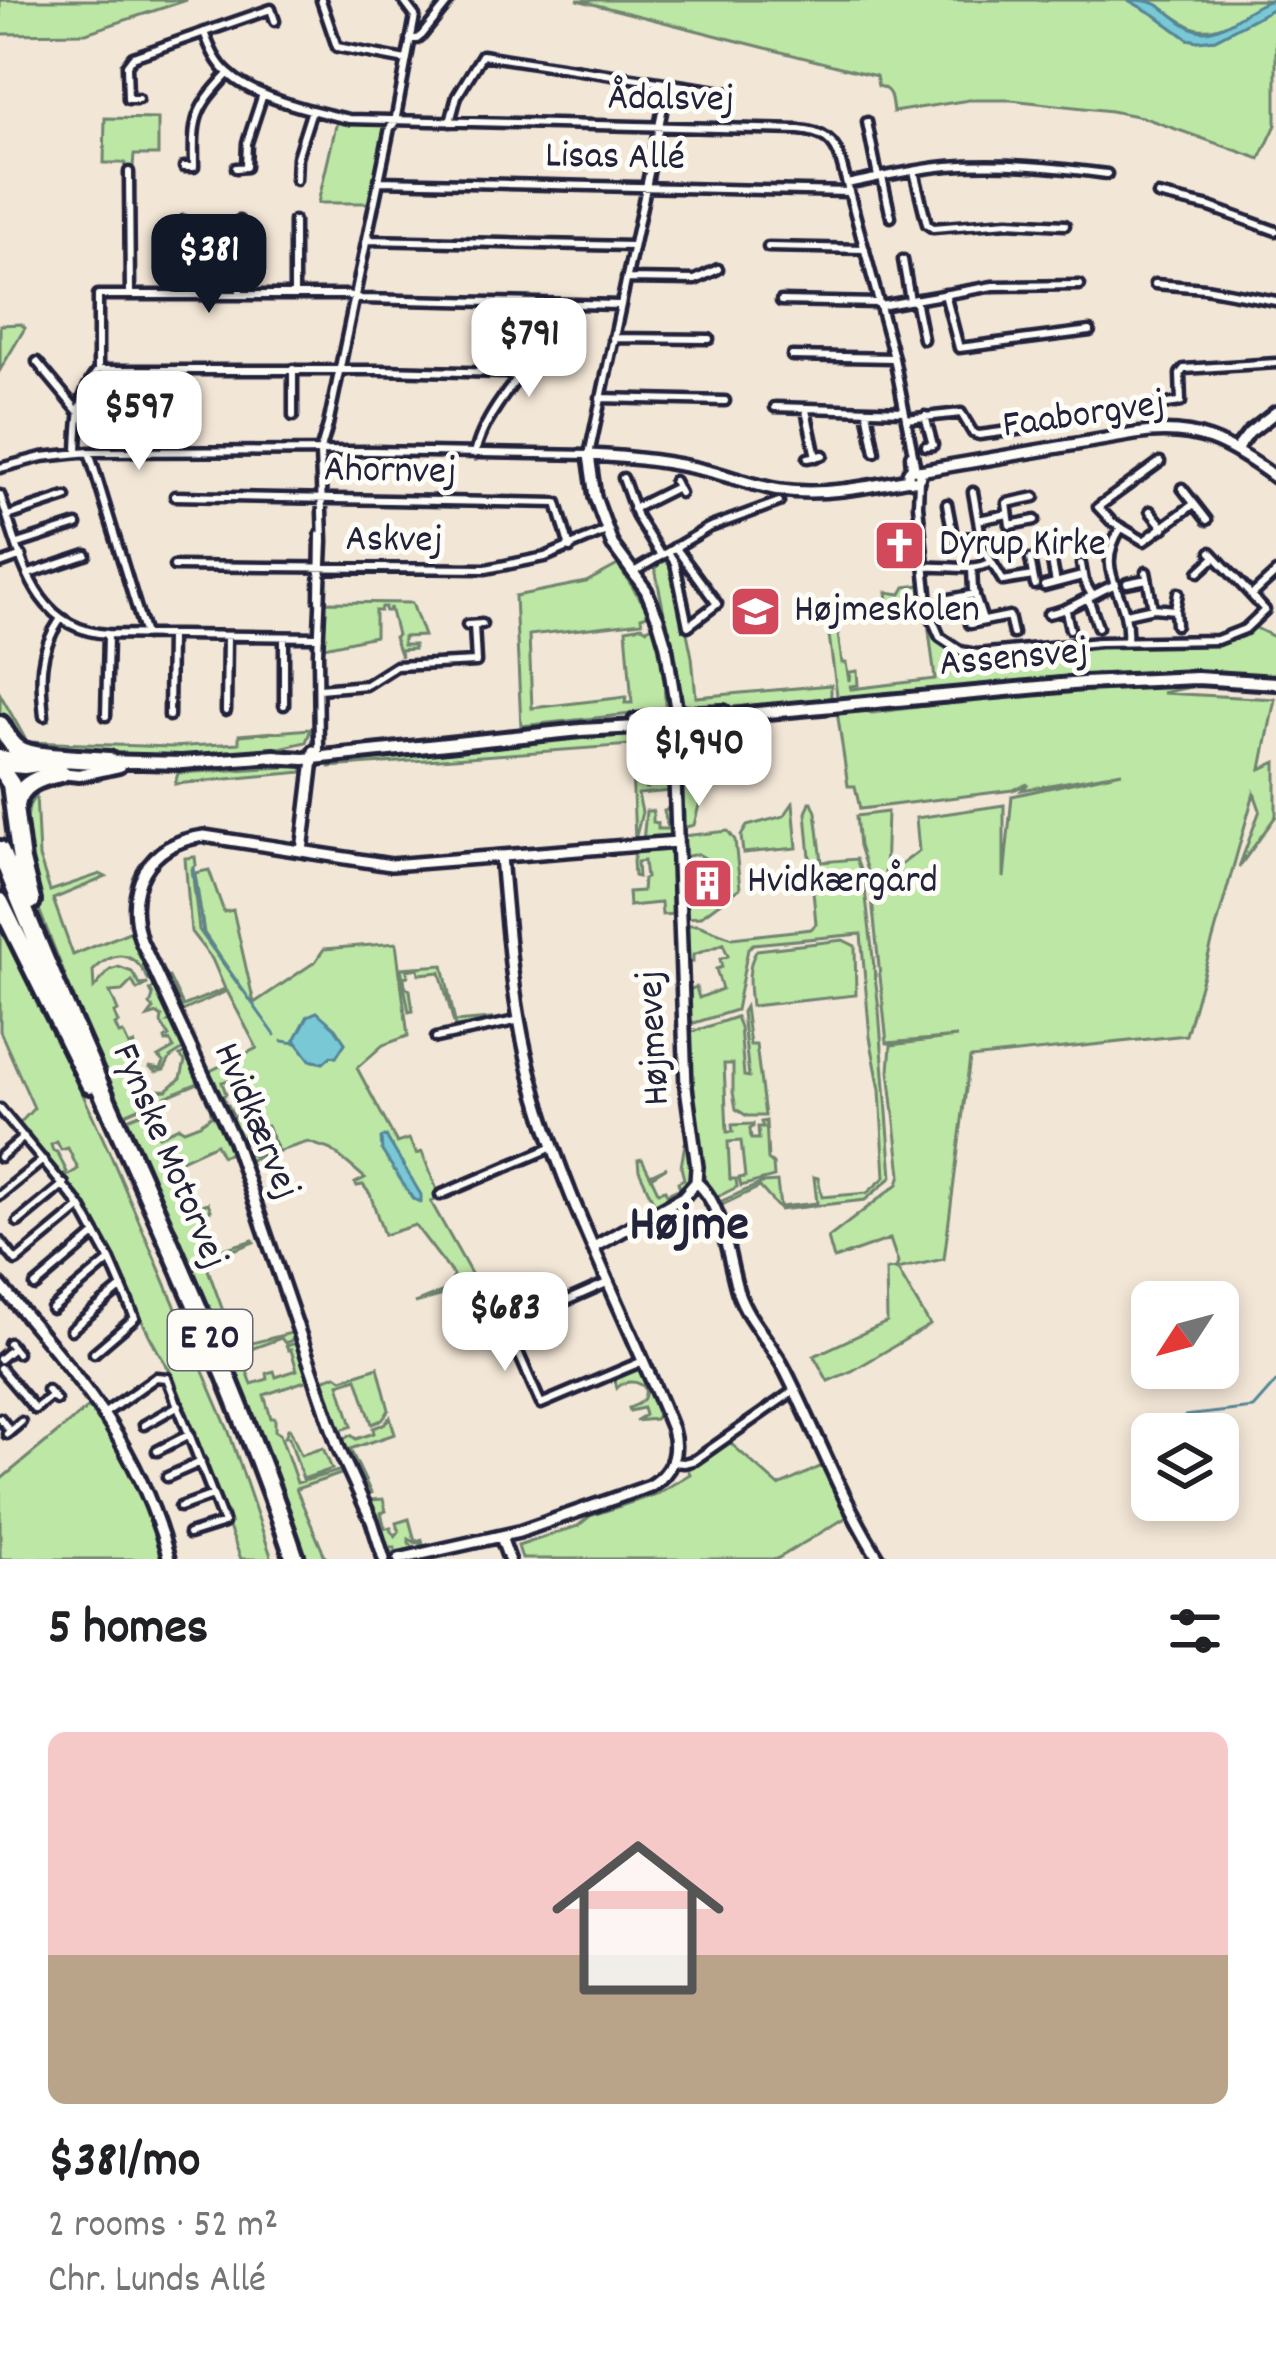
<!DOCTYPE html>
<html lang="en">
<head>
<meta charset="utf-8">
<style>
  :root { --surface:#fff; --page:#f2f2f2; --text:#202124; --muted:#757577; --line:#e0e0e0; --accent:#111827 }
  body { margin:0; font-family:Dekko,sans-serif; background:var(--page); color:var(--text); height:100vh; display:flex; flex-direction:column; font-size:45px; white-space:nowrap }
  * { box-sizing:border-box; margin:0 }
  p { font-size:39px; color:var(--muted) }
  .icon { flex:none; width:66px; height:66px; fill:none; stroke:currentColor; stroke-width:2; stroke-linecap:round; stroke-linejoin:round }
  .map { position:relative; height:1559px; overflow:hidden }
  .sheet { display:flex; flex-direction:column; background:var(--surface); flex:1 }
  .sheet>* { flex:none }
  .needle { width:78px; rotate:234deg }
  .tools { position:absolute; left:1131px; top:1281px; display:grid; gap:24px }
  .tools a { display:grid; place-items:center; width:108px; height:108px; border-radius:18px; background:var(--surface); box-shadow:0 6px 18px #0003; font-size:60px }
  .price { position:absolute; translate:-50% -102px; padding:0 27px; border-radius:24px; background:#fff; color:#222; font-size:39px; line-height:78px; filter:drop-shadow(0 3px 6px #0008) }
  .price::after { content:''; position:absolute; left:50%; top:72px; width:36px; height:27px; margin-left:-18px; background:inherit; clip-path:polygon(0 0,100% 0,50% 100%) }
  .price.current { background:var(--accent); color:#fff }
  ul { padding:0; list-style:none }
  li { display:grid; align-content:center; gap:24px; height:636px; padding:0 48px }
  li+li { border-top:3px solid var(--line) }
  li span { display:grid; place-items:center; height:372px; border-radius:18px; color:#555 }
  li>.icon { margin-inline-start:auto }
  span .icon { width:216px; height:216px; fill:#fffc; stroke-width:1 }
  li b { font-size:51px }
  h2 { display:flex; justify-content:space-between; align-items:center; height:144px; padding:0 48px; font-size:51px }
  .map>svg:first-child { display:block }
</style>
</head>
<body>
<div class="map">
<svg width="1276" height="1559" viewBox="0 0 1276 1559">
  <rect width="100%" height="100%" fill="#f2e6d6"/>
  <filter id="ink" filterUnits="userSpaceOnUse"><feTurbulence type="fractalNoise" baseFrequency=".00833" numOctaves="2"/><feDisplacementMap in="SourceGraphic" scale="24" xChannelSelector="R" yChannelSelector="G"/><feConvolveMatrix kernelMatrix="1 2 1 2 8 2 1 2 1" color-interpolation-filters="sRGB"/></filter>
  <g filter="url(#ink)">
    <path fill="#bde7a4" stroke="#708470" stroke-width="3" fill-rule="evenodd" d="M0 0H187L86 33 0 34Z
      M577 0H1128L1155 15 1188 39 1198 41 1215 39 1276 7V125L1260 159 1142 117 1111 111 1011 100H969L893 112C891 99 892 89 878 86L876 76Z
      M1146 0H1268C1246 13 1214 40 1188 25 1174 17 1161 6 1146 0Z
      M105 118 158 119V155H134L133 167H125V163H104Z
      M337 121 382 125 385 129 369 203H318Z
      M0 325 21 324 25 328 0 370Z
      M666 559 673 565 692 657 696 697 831 685V702L683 709 655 568Z
      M618 565 650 614 641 617 642 622 529 635 532 708 626 697 625 703H632L626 629 642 626 647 629 656 624 664 661 665 707 659 711 521 726 515 596 586 582Z
      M921 585 923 605 889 608 887 592 901 594 905 587Z
      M324 602 412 603 424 636 403 637V645H414V649L400 650 401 657 394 637 397 635 390 607 389 611H385V607H381L380 611H375V636L324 647 322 651Z
      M1254 627 1276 638V678L1206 671 838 703 829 635 838 634 842 663H846L849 681 850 672 857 671 858 685 850 686 851 689 935 679 929 631 958 653 976 657 1101 645 1226 642Z
      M1205 684 1162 693 1275 699 1261 769 1276 762V816L1239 867 1260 810 1254 793 1186 1035 970 1058 944 1259 897 1269 930 1325 852 1371 828 1381 814 1356 887 1322 886 1270 896 1269 898 1263 890 1239 834 1259 828 1238 898 1184 901 1174 889 1071 891 1045 957 1037 887 1043 870 880 859 846 856 816 887 812 885 877 919 851 916 818 1004 805V878L1012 796 1122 772 1022 790 1028 784 1013 790 860 809 855 786H848L837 711 855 708 872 713C983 698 1093 686 1205 684Z
      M0 694 27 742 171 747 239 743V735L311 729 306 742 262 752 132 759 21 748 0 718Z
      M665 729 670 738 671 771 652 773 665 769 664 750H648L651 747 642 746V750L634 751 635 769 639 773 640 779H644L645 788H648L649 778 670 776 672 791 638 794 642 812 635 840 631 745 330 767V760H360Z
      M705 733 698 746 700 801 694 825 682 828 681 736Z
      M304 766 302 772 175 784 178 773Z
      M36 794 39 857 50 891 100 874 106 877 53 899 73 955 134 930 156 982 149 981C136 953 116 947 93 971L94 988 110 970 119 967 132 972 140 985 148 984 137 990 132 981 122 991 110 992 118 1011 114 1013 118 1023 115 1025 119 1034 123 1033 129 1046 134 1044 133 1050H127L124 1056C131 1078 142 1093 167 1090L181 1078 185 1061 180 1056 188 1052 203 1081 120 1116 31 889 23 846 29 806Z
      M672 797V836L668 839 643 842 646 811H653V822L658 823V829H668L664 811 667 810Z
      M810 802H812L816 812 822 862 856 859 864 880 879 1010 892 1177 865 1200 780 1210 760 1187 722 1205V1201L762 1183 777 1182 780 1207 817 1203 814 1177 818 1178 822 1197 867 1193 885 1177 880 1090 870 1037 861 934 753 944 748 949 736 1010 694 1023 689 1019 687 991 696 987 699 998 722 989 716 969 722 967 720 959 728 956 723 944 693 955V962L686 961 685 925H698L732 938 811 929 816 924 806 813Z
      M793 803 797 848 743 853 741 836 747 826 784 816Z
      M728 831 735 840 740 888 700 917 686 918 683 863 689 867 691 873 688 874 693 894 712 889 710 880 714 879 707 869 694 872V869L704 865 705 858 698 854 683 857 682 836Z
      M670 846 674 853V914L662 915 661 903 629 906 628 892 642 891 643 879 646 878 644 861 637 862 638 877 634 876 633 861 637 848Z
      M195 857 196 865 192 869 199 930 243 991 204 933 195 873 209 870 224 912 233 910 254 1003 315 962 324 949 396 943 408 1036 383 1045 357 1068 397 1143 409 1139 417 1154 422 1152 440 1198 431 1202 479 1288 484 1330 463 1336 447 1294 415 1303 451 1288 453 1275 415 1225 384 1235 370 1194 363 1185 357 1186 355 1183 365 1178 332 1150 308 1142 250 1160 251 1165 246 1164 242 1153 246 1151 254 1157 277 1149 267 1126 250 1131 243 1137 244 1144 239 1146 223 1106 228 1105 234 1117 240 1115 239 1112 250 1107 242 1091 237 1086 233 1088 229 1080 222 1082 226 1094 223 1096 225 1101 221 1102 206 1073 257 1048 227 991 178 1013 159 972 160 968 165 978 169 977 183 1006 225 989 212 959 191 932 185 858ZM317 1012 334 1028 345 1043 336 1057 331 1056 323 1063 313 1061 295 1040 308 1016Z
      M0 920 16 948 111 1156 229 1432 272 1559H241L169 1369C144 1332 130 1290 109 1250 96 1225 81 1201 64 1178L78 1169 68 1148 61 1150 57 1142 51 1145 53 1151 57 1152 67 1172 61 1176 19 1124 34 1108 0 1031Z
      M843 940 855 946 856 995 751 1006C749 988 746 966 757 950Z
      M443 965 455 1022 491 1019 490 1022 455 1027 440 972 419 974 418 968 407 970 408 976 404 977 405 986 410 990 413 1011 409 1012 401 968Z
      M157 986 174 1018 169 1022H175L187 1047 171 1057 164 1070 156 1072 149 1067 161 1069 164 1062 158 1057 174 1048 170 1041 166 1042 165 1039 169 1036 161 1023 162 1017 158 1014 148 1017 154 1009 150 1005 153 996 150 990Z
      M745 1007 750 1045H756L765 1116H747L736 1109 733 1092V1064H724L727 1132H733L732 1125 753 1124V1127L750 1129 751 1139H759L758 1127H763L761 1122 766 1121 768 1160 773 1164 774 1177 741 1186 739 1178 745 1177 741 1141 728 1142 730 1179H736L737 1187 717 1197 711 1195 702 1180 703 1164 692 1098 689 1033 736 1017 740 1027 744 1076 749 1077 742 1012Z
      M211 1106H215L234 1152 222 1156 216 1144 168 1166 186 1211 208 1203 211 1210 205 1213 217 1251 253 1240 254 1242 205 1261 236 1347 295 1332 298 1338 285 1343 281 1338 240 1353 252 1384 268 1379 267 1373 274 1371 276 1377 297 1370 291 1350H288L286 1346 299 1342 311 1379 264 1395 271 1418H275V1431L280 1434 297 1483 342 1470 344 1473 296 1489 326 1559H304L159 1193 144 1156 138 1157 122 1121 147 1111 159 1136 179 1127 184 1130 200 1124 211 1116Z
      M689 1140C691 1150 694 1161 693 1172 691 1193 666 1208 647 1208L645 1204 653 1201 639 1170 638 1160 642 1159 650 1175 667 1167 651 1177 658 1192 665 1190 667 1194 680 1188 678 1182 684 1179 681 1167 685 1143Z
      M378 1367 389 1410 382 1420 372 1424 357 1378 339 1384 352 1426 338 1431 320 1382 322 1380 336 1375 342 1379Z
      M635 1367 642 1369 661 1412 655 1419 635 1421 645 1415 643 1408 630 1411 629 1408C639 1404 647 1401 645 1388 637 1379 623 1381 617 1388L614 1376Z
      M92 1404C126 1457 146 1498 163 1559H0V1480Z
      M390 1417 395 1434 350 1449 371 1493 366 1496 340 1441 351 1435 356 1439 374 1433 373 1428 384 1424Z
      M288 1429H290L301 1455 323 1448 332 1469 303 1479 289 1437H285Z
      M728 1441 779 1486 822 1466 847 1517 777 1559H522L518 1546 578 1526 590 1516 657 1494 690 1474 688 1470Z
      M383 1499 386 1511 381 1513 385 1528H391V1531L396 1536 399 1531 396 1523 409 1519 415 1541 422 1540 424 1548 419 1547 421 1542 416 1543 409 1539V1543L415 1548 395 1552V1548L391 1547 389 1550 393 1553 388 1554 369 1504 371 1500Z"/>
    <path fill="#78c8d5" stroke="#568697" stroke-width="3" d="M1128 0C1138 0 1147 0 1156 4 1172 12 1187 32 1206 31 1233 28 1251 2 1276 0V7L1215 39 1198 41 1188 39 1155 15Z
      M317 1012 335 1028 345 1043 336 1057 331 1056 323 1063 310 1060 295 1040 308 1016Z
      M386 1136 421 1195V1202L413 1199 382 1151 381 1138Z"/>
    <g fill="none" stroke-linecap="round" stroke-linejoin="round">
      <path stroke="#568697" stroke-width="3" d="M193 868 203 934 275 1035
        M282 1041 296 1043
        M1185 1416 1253 1408 1276 1382"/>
      <defs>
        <path id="minor" d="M321 0 337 47 406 60
          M204 32C210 48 216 63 229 74 254 98 316 112 349 119L799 130C822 132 835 140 841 162L894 358 916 469
          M410 39H417L422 35 450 0
          M138 99H128L127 65 133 57 271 9 275 21
          M450 122 457 96 482 55 730 93
          M867 122 878 177
          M184 167H194C193 118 194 110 228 74
          M236 168 246 167 247 143 263 94
          M914 171 927 224 933 228 1008 222 1065 225
          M129 172 130 295
          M882 177 891 217
          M296 180 297 157 312 110
          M379 181 849 192
          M847 184C881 177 914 169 948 166 1002 162 1054 167 1107 174
          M1158 195 1210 207 1276 231
          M184 221 185 295
          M239 221 240 295
          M367 240 632 246
          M768 247 865 249
          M903 260 910 300
          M626 279 695 280 718 269
          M1155 284 1205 288 1276 301
          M945 294 959 348 1090 331
          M294 295V221
          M915 299 923 339
          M781 301 879 303
          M880 306 993 286 1080 285
          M613 338 709 339
          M792 356 894 358
          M37 362 77 410
          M293 369V416
          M98 370V295H347L361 299 619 305
          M600 398 725 401
          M775 407 904 411
          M1132 409 1181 402 1180 374 1184 369 1276 363
          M806 410 816 457
          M867 411 875 452
          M925 416 933 445 926 446
          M906 419 961 413 973 433 979 435 1047 426
          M89 452 145 635
          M77 453C78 421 78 395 98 370H381L506 373 519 379
          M475 454C483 414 526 369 551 335
          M910 455 911 470
          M808 458 823 455
          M1160 462 1098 507 1112 522 1144 541 1194 504
          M0 468 42 457 89 452 372 451 589 455 668 84
          M623 478 637 517 661 556
          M919 480 918 505 929 612 940 637 961 651 977 654 1099 642 1217 640 1245 629 1265 610 1211 552
          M674 481 680 493
          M1182 488 1207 520
          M973 492 983 548 1003 581 1033 576
          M0 495C22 556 31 629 108 634L319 637
          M175 496 557 503 570 548
          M947 504 955 545
          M633 509 677 487
          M1150 511 1164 528
          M8 516 66 497
          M978 520 1008 514
          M1035 520 1010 525 1007 503 1035 497
          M1121 528C1091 575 1131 591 1127 641
          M954 540 980 535
          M1048 541 1056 583
          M18 544 77 525
          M668 552 675 563 688 626 717 604 675 547
          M1030 559 1035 585
          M0 564 22 556
          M1081 564 1084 581 1092 595
          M174 566 486 569 545 557 606 531
          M925 567C946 565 972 573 991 562
          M972 568 973 590 983 621
          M1146 572 1153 608
          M1199 572 1214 558
          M632 573 708 528 779 502
          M29 574 86 555
          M1127 583 1147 579
          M1044 586 1082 576
          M1252 595 1276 573
          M1088 598 1098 627
          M319 600 320 535
          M944 600 975 594
          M1066 611 1070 629
          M1048 614C1074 609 1091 594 1116 584
          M1126 614 1153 608 1175 610
          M970 624 1009 616 1013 634
          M467 625 482 624
          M1176 625 1175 610 1178 593
          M319 689 366 685 396 666 476 662 474 625
          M284 705V637
          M226 711 227 637
          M44 716C40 679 38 652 60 620
          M106 716 108 635
          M169 716 170 635
          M319 751 318 653 323 541 320 452 328 425 390 128 395 122 415 16 403 0
          M436 1038 520 1020
          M0 1109 81 1207 110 1260 135 1318 94 1353
          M0 1157 24 1137
          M0 1195 43 1160
          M440 1195 553 1147
          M18 1222 64 1184
          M0 1241 16 1261 81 1207
          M609 1282 507 1327 541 1404 643 1361
          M35 1286 96 1234
          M52 1309 110 1260
          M71 1330 122 1287
          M9 1343 17 1353
          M0 1359 13 1348
          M0 1368 35 1409 52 1395
          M47 1390 56 1400
          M105 1413 156 1377 167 1378 224 1523 189 1534
          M0 1418 10 1431
          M144 1425 179 1405
          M7 1434 21 1422
          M157 1451 190 1434
          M672 1462 684 1463 695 1460 795 1390
          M167 1477 201 1462
          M180 1507 213 1495"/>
        <path id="tertiary" d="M1236 450 1249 433 1276 412
          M908 475a6 6 0 1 1 12 0a6 6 0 1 1-12 0Z
          M919 471 1135 434C1195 424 1229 443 1276 478
          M613 546 595 497 589 455C630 457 669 461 708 471 732 477 755 486 780 490 823 496 867 487 909 479
          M302 851 314 751
          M696 1182C723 1203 728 1260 738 1292 748 1321 771 1342 785 1370 817 1433 841 1499 879 1559
          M594 1247 683 1197 696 1182 697 1167 686 1087 675 778 677 714 666 646 658 619 646 590 612 544
          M0 1285C77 1377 137 1439 169 1559
          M501 1537 509 1559
          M384 1559 372 1521 339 1449 234 1141 141 941C124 889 147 843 204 836L391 865 677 842
          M399 1559 519 1532 650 1486C672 1473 679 1453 672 1429 624 1309 560 1193 529 1067 512 998 507 927 501 856"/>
        <path id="secondary" d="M635 721 677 714 724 712
          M580 730 677 725 757 713 1083 683 1197 678 1276 683
          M0 756 26 760
          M271 757 304 759 581 730
          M102 761 182 763 275 756
          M0 766 24 768 59 763
          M60 773 79 775 119 766"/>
        <path id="motorway" d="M0 725C5 733 10 744 18 749 35 760 86 758 108 761
          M0 768 11 784 21 861 31 901
          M16 806C19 784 40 777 61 773
          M0 850C93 1088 213 1316 295 1559
          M0 902 90 1084"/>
      </defs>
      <use href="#minor" stroke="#22223b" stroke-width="15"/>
      <use href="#tertiary" stroke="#22223b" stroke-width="18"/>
      <use href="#secondary" stroke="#22223b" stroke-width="20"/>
      <use href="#motorway" stroke="#22223b" stroke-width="26"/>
      <use href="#minor" stroke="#fdfcf7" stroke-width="6"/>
      <use href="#tertiary" stroke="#fdfcf7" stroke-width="9"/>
      <use href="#secondary" stroke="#fdfcf7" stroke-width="10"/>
      <use href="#motorway" stroke="#fdfcf7" stroke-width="16"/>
    </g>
  </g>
  <defs>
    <symbol id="church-square" viewBox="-11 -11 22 22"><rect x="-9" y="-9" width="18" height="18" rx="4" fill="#d1495b" stroke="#fdfcf7"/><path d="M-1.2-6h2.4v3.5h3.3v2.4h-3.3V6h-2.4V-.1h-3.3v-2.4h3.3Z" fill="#fff"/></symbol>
    <symbol id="school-square" viewBox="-11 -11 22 22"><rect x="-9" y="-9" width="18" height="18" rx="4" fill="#d1495b" stroke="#fdfcf7"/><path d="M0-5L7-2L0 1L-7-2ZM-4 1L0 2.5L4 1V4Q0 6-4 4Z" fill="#fff"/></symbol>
    <symbol id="building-square" viewBox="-11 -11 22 22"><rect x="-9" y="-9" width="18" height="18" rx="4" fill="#d1495b" stroke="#fdfcf7"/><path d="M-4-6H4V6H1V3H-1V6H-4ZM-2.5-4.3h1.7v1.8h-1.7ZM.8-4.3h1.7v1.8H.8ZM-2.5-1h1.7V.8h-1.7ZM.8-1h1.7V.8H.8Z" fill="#fff"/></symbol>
  </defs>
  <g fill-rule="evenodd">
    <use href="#church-square" x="870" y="516" width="59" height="59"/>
    <use href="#school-square" x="726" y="582" width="59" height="59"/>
    <use href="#building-square" x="678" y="854" width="59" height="59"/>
  </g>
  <g text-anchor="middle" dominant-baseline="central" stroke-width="10" stroke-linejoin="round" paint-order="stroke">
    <rect fill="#fdfcf7" stroke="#646373" stroke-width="3" x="168" y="1310" width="84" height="60" rx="9"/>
    <g font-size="36" font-weight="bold" fill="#22223b">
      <text x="210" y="1340">E 20</text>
    </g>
    <g font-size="39" fill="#22223b" stroke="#fdfcf7">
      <text transform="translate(671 101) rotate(1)">Ådalsvej</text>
      <text transform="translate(615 159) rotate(1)">Lisas Allé</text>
      <text transform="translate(1084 417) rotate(-8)">Faaborgvej</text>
      <text transform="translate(390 473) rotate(1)">Ahornvej</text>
      <text transform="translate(394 542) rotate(1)">Askvej</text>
      <text transform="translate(1014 660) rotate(-5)">Assensvej</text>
      <text transform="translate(656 1038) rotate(-93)">Højmevej</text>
      <text transform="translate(254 1122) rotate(67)">Hvidkærvej</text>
      <text transform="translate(167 1157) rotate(67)">Fynske Motorvej</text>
    </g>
    <g font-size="39" fill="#22223b" stroke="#fdfcf7" text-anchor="start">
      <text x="939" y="546">Dyrup Kirke</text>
      <text x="794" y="612">Højmeskolen</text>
      <text x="747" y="883">Hvidkærgård</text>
    </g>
    <g font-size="51" font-weight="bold" fill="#22223b" stroke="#fdfcf7">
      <text x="689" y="1228">Højme</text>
    </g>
  </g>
</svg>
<div class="tools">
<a><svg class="needle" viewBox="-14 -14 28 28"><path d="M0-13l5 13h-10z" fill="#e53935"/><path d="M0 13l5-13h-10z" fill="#757577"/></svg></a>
<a><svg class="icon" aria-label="layers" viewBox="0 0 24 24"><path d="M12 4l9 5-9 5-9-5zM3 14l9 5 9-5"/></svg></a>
</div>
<b class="price current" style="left:209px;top:316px">$381</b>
<b class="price" style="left:529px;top:400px">$791</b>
<b class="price" style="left:139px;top:473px">$597</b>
<b class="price" style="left:699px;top:809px">$1,940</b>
<b class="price" style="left:505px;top:1374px">$683</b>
</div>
<section class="sheet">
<h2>5 homes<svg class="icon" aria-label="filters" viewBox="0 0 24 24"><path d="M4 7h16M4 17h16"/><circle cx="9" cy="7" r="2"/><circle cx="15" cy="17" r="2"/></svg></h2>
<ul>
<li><span style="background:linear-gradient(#f6c9c9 60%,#b9a48a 0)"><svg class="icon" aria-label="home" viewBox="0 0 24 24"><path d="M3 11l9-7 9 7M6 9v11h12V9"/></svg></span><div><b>$381/mo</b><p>2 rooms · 52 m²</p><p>Chr. Lunds Allé</p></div></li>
</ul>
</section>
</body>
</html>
